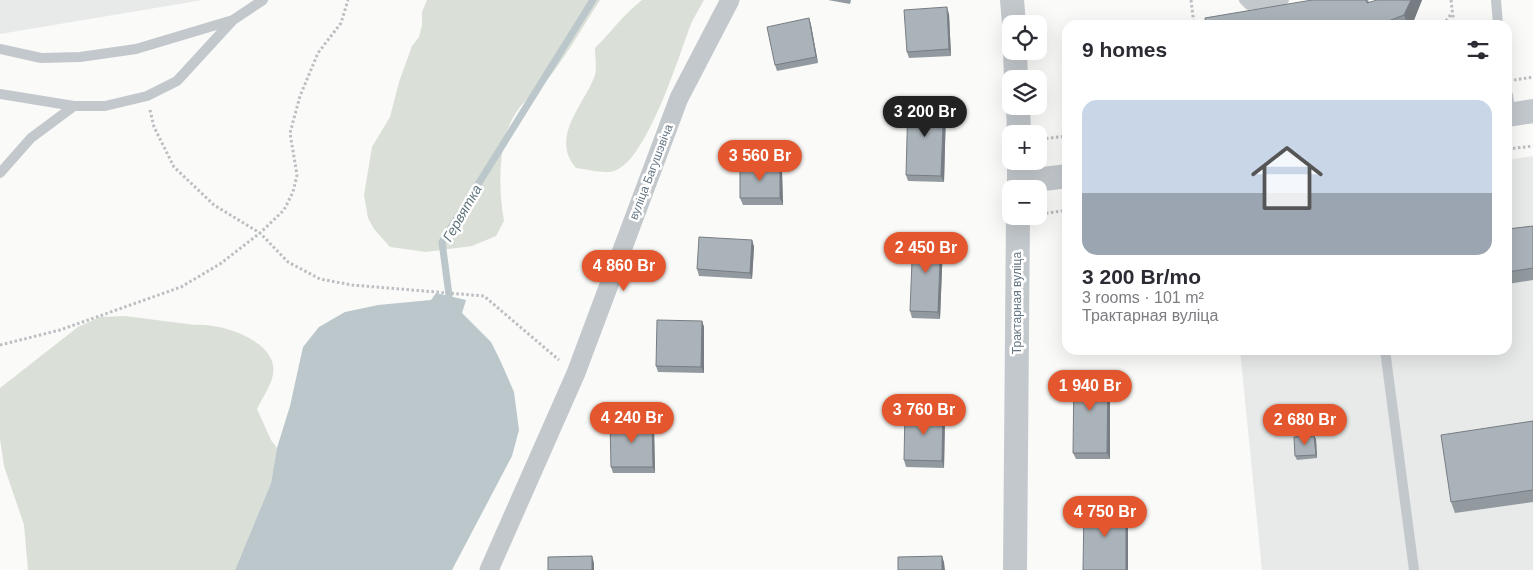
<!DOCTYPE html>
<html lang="en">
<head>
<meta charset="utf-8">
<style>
  :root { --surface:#fff; --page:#f2f2f3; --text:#2b2b33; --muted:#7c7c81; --line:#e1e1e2; --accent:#e4572e }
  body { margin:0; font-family:Arial,sans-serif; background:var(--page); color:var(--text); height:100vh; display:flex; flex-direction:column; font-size:19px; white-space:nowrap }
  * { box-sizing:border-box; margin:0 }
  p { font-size:16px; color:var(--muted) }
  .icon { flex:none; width:28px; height:28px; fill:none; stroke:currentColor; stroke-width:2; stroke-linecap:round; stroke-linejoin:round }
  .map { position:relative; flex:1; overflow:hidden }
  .drawer { position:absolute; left:1062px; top:20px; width:450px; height:335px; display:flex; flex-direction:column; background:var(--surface); border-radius:15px; box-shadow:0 5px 20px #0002 }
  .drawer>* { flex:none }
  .buttons { position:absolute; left:1002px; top:15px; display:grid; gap:10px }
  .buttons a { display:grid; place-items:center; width:45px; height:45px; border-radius:10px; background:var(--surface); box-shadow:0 5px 20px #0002; font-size:25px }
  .price { position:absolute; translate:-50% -42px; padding:0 11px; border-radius:18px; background:var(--accent); color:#fff; font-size:16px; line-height:32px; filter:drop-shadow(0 1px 2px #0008) }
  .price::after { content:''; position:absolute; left:50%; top:30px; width:15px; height:11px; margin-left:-8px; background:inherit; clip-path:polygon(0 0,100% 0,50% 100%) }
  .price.selected { background:#222; color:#fff }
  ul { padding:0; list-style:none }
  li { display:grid; align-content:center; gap:10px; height:265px; padding:0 20px }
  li+li { border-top:1px solid var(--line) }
  li span { display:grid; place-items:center; height:155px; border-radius:15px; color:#555 }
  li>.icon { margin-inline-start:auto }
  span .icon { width:90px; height:90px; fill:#fffc; stroke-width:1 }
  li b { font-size:21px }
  h2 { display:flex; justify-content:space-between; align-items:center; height:60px; padding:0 20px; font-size:21px }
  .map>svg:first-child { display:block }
</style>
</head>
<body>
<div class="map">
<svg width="1533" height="570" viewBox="0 0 1533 570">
  <rect width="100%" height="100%" fill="#fafaf8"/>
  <path fill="#e8e9e9" d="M0 0H203L0 34Z
    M1533 156V570H1262L1240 350H1508V160Z"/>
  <path fill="#dadfd7" d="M427 0H600C585 23 571 48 554 71 545 84 531 94 520 107 497 135 498 187 504 221L496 236 472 246 426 252 390 247 374 229 368 218 364 195 372 147 390 117 399 82 412 46 419 37 422 25V12Z
    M642 0H704C700 8 695 15 691 24 679 55 647 161 614 171 604 174 586 169 576 168 549 137 585 104 595 75 597 68 595 56 595 48 611 32 624 14 642 0Z
    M125 316 195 325C219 323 268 338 273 365 276 380 263 396 257 409L271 440 277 448 271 483 235 570H28L24 525 4 466 0 439V388L78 327 100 317Z"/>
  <path fill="#bbc7cb" d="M436 293 466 300 462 313 491 342 500 360 514 392 519 430 512 456 452 570H235L271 483 277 448 290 406 303 347 319 327 345 312 378 305 431 300Z"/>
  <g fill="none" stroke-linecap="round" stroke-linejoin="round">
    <path stroke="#bbc7cb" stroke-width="7" d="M449 295 442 242 593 0"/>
    <path stroke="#bbbfc2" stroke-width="3" stroke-dasharray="2.5 2.5" stroke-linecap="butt" d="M1191 0 1194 25
      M1451 0 1454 25
      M1443 25 1452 13
      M1514 80 1533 77
      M150 110 154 127 174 167 214 205 260 233 288 262 320 279 352 285 484 296 559 360
      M1041 139 1068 136
      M1508 149 1533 146
      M1041 214 1068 210
      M0 345 60 330 181 287 220 264 260 233 284 210 293 192 297 175 290 133 300 96 318 53 341 23 348 0"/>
    <path stroke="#c3c8cc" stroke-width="10" d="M1244 0 1249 5 1284 0
      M1496 0 1498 25
      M0 49 41 58 80 57 136 49 233 20 263 0
      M0 94 74 106
      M1508 95 1511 114
      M0 173 31 138 74 106H105L147 96 177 81 233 20
      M1385 350 1414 570"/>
    <path stroke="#c3c8cc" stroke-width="19" d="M489 570 576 373 679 98 730 0"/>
    <path stroke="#c3c8cc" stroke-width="24" d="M1012 0 1014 24
      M1015 51 1016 79
      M1018 106 1019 134
      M1508 115 1533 111
      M1019 182 1068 176
      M1019 189V161
      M1015 570 1018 216"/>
  </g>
  <path fill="#929a9f" d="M828 0H851L850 4Z
    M1312 0H1368L1369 2 1422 0 1412 25H1206Z
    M949 14 951 56 909 58 907 52Z
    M809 18 811 25 818 63 777 71 775 65Z
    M944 102 946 109 944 182 908 181 906 175Z
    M780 165 782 171 783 205H743L740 198Z
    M1533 226V280L1508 284V229Z
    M941 237 943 244 940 319 912 318 910 311Z
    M752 240 754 247 752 279 699 276 697 269Z
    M702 321 704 327V373L658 372 656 366Z
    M1110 378V459H1076L1073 453Z
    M943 411 945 417 944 468 906 467 904 460Z
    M1533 421V502L1455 513 1451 502Z
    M654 427 655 473H613L611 467Z
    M1314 436 1316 439 1317 458 1297 460 1295 456Z"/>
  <path fill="#777d82" d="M1411 0H1422L1412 25H1408L1404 15Z
    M947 7 949 14 951 56 949 49Z
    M809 18 811 25 818 63 816 57Z
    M944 102 946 109 944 182 941 176Z
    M780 165 782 171 783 205 780 198Z
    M941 237 943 244 940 319 938 312Z
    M752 240 754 247 752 279 750 273Z
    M702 321 704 327V373L701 367Z
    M1108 371 1110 378V459L1107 453Z
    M943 411 945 417 944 468 942 461Z
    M652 420 654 427 655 473 653 467Z
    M1314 436 1316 439 1317 458 1316 455Z
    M1126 506 1128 512V570H1126Z
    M592 556 594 563V570H592Z
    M942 556 944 562 945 570H942Z"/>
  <path fill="#aab3b9" stroke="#777d82" d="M1312 0H1366L1367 3 1377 0H1411L1404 15 1378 25H1206L1205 18Z
    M947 7 949 49 907 52 904 10Z
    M809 18 816 57 775 65 767 27Z
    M908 101 944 102 941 176 906 175Z
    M740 165H780V198H740Z
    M1533 226V268L1508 272V229Z
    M913 236 941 237 938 312 910 311Z
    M699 237 752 240 750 273 697 269Z
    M657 320 702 321 701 367 656 366Z
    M1074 371H1108L1107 453H1073Z
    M905 410 943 411 942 461 904 460Z
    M652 420 653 467H611L610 421Z
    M1533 421V490L1451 502 1441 435Z
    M1314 436 1316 455 1295 456 1294 437Z
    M1084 505 1126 506V570H1083Z
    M592 556V570H548V557Z
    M942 556V570H898V557Z"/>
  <g text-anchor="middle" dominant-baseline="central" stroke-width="5" stroke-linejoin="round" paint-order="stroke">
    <g font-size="12" fill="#657683" stroke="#fff">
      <text transform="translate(651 172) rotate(-69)">вуліца Багушэвіча</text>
      <text transform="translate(1017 303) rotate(-90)">Трактарная вуліца</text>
    </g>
    <g font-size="14" font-style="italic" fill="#60757c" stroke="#fff">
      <text transform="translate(462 213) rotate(-60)">Гервятка</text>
    </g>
  </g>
</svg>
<div class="buttons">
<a><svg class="icon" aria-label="locate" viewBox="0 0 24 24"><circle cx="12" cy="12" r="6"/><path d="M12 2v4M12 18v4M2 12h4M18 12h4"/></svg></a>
<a><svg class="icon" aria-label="layers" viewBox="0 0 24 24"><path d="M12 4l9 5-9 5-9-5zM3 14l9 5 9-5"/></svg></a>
<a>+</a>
<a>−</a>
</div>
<b class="price selected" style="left:925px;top:138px">3 200 Br</b>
<b class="price" style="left:760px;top:182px">3 560 Br</b>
<b class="price" style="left:926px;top:274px">2 450 Br</b>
<b class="price" style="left:624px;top:292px">4 860 Br</b>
<b class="price" style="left:1090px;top:412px">1 940 Br</b>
<b class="price" style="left:924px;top:436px">3 760 Br</b>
<b class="price" style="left:632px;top:444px">4 240 Br</b>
<b class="price" style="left:1305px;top:446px">2 680 Br</b>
<b class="price" style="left:1105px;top:538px">4 750 Br</b>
<section class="drawer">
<h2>9 homes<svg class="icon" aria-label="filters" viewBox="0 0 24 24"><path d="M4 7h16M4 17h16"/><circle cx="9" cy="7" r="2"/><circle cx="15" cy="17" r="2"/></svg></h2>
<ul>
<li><span style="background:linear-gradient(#c9d6e8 60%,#9aa5b1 0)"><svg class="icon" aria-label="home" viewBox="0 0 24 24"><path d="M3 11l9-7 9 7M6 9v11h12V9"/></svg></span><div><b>3 200 Br/mo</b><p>3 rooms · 101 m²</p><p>Трактарная вуліца</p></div></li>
</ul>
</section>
</div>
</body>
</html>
